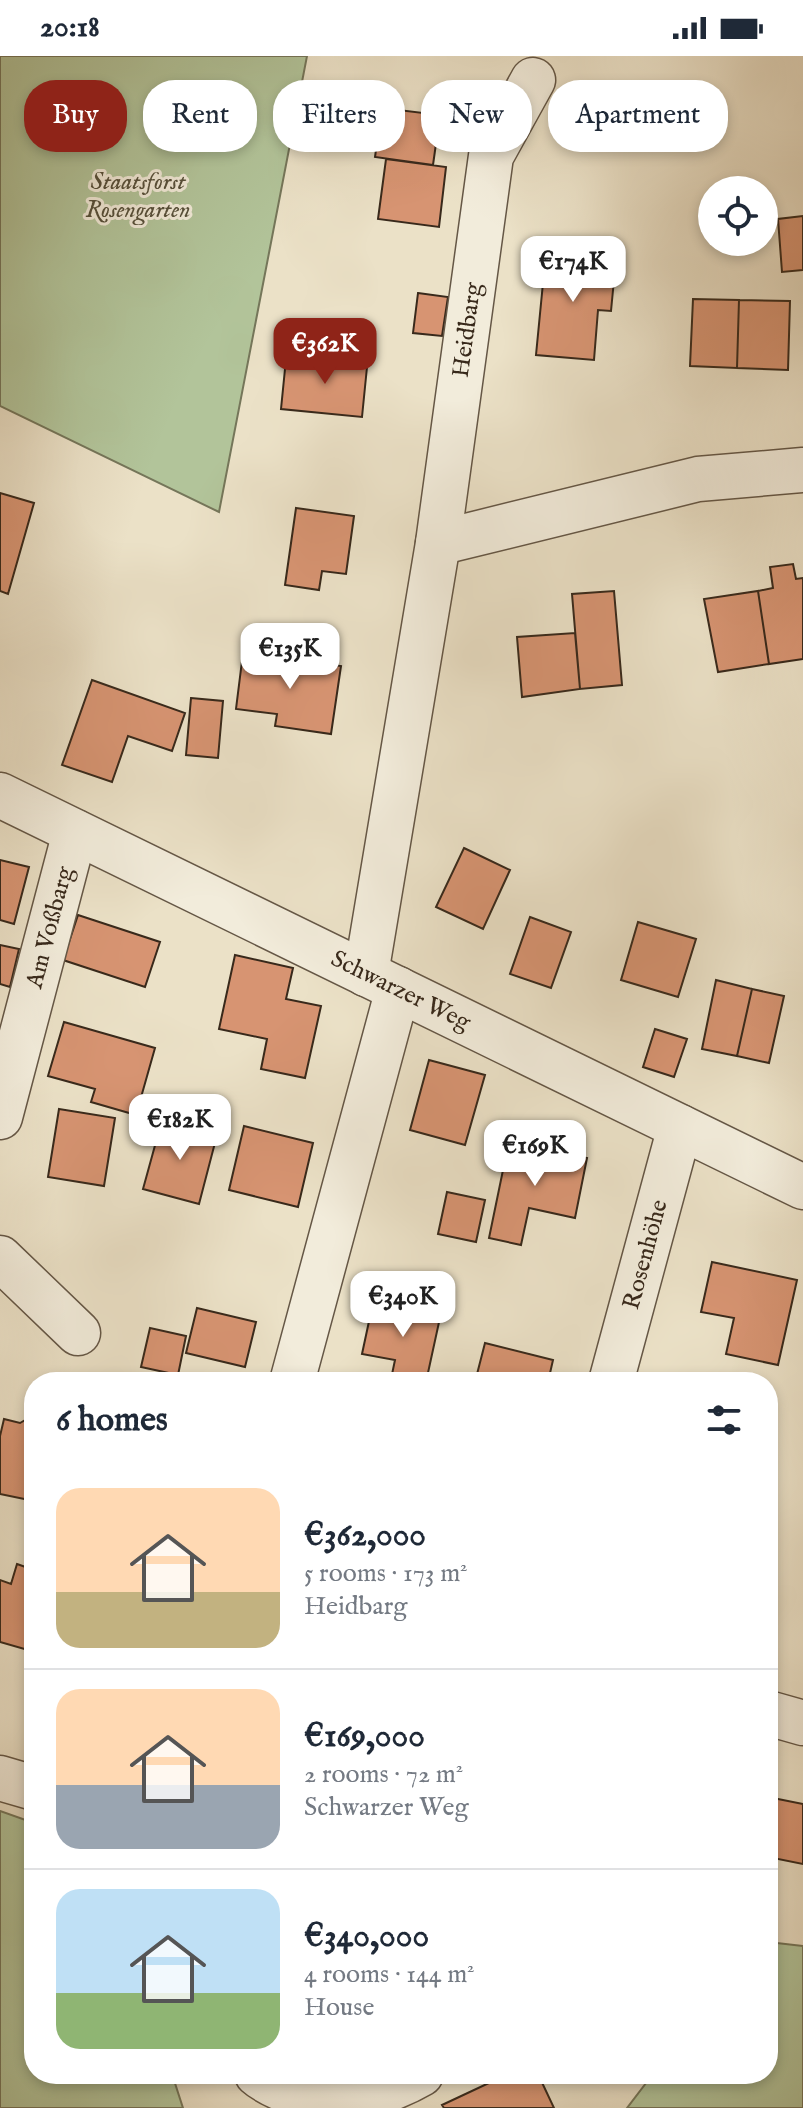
<!DOCTYPE html>
<html lang="en">
<head>
<meta charset="utf-8">
<style>
  :root { --surface:#fff; --page:#f2f2f3; --text:#1f2937; --muted:#747a83; --line:#e0e1e3; --accent:#8f2418 }
  body { margin:0; font-family:"IM FELL English",serif; background:var(--page); color:var(--text); height:100vh; display:flex; flex-direction:column; font-size:30px; white-space:nowrap }
  * { box-sizing:border-box; margin:0 }
  p { font-size:26px; color:var(--muted) }
  .icon { flex:none; width:44px; height:44px; fill:none; stroke:currentColor; stroke-width:2; stroke-linecap:round; stroke-linejoin:round }
  .map { position:relative; flex:1; overflow:hidden }
  .drawer { position:absolute; left:24px; top:1316px; width:754px; height:712px; display:flex; flex-direction:column; background:var(--surface); border-radius:32px; box-shadow:0 4px 12px #0003 }
  .drawer>* { flex:none }
  .hud { position:absolute; left:24px; top:24px; width:756px; height:72px; display:flex; gap:16px }
  .fabs { position:absolute; left:698px; top:120px; display:grid; gap:16px }
  .fabs a { display:grid; place-items:center; width:80px; height:80px; border-radius:50%; background:var(--surface); box-shadow:0 4px 12px #0003; font-size:40px }
  .price { position:absolute; translate:-50% -68px; padding:0 18px; border-radius:16px; background:#fff; color:#222; font-size:26px; line-height:52px; filter:drop-shadow(0 2px 4px #0008) }
  .price::after { content:''; position:absolute; left:50%; top:48px; width:24px; height:18px; margin-left:-12px; background:inherit; clip-path:polygon(0 0,100% 0,50% 100%) }
  .price.current { background:var(--accent); color:#fff }
  ul { padding:0; list-style:none }
  li { display:flex; align-items:center; gap:24px; height:200px; padding:0 32px }
  li+li { border-top:2px solid var(--line) }
  li span { display:grid; place-items:center; flex:none; width:224px; height:160px; border-radius:24px; color:#555 }
  li>.icon { margin-inline-start:auto }
  span .icon { width:96px; height:96px; fill:#fffc; stroke-width:1 }
  li b { font-size:34px }
  h2 { display:flex; justify-content:space-between; align-items:center; height:96px; padding:0 32px; font-size:34px }
  .tag { padding:0 28px; border-radius:32px; background:var(--surface); box-shadow:0 4px 12px #0003; font-size:28px; line-height:72px }
  .tag.current { background:var(--accent); color:#fff }
  .status { display:flex; justify-content:space-between; align-items:center; height:56px; padding:0 40px; background:var(--surface); direction:ltr }
  .status svg { height:22px; fill:currentColor }
  .map>svg:first-child { display:block }
</style>
</head>
<body>
<div class="status"><b>20:18</b><svg viewBox="0 0 49 12"><path d="M0 12V9h3v3zM5 12V6h3v6zM10 12V3h3v9zM15 12V0h3v12zM26 1h20v11H26zM47 4h2v5h-2z"/></svg></div>
<div class="map">
<svg width="803" height="2052" viewBox="0 0 803 2052">
  <rect width="100%" height="100%" fill="#ebe1c7"/>
  <filter id="stains"><feTurbulence type="fractalNoise" baseFrequency=".0025" numOctaves="4"/><feColorMatrix values="0 0 0 0 .2 0 0 0 0 .09 0 0 0 0 .02 0 0 0 .5 -.17"/></filter>
  <radialGradient id="worn" r=".72"><stop offset=".6" stop-color="#630" stop-opacity="0"/><stop offset="1" stop-color="#630" stop-opacity=".3"/></radialGradient>
  <path fill="#b2c49a" stroke="#75765a" stroke-width="2" d="M0 0H307L219 456 0 350Z
    M0 1755 34 1767V2018H172L183 2052H0Z
    M768 1886 803 1890V2052H627L653 2018H768Z"/>
  <path fill="#d79472" stroke="#38291b" stroke-width="2" d="M382 52 440 59 433 109 375 101Z
    M386 103 446 111 439 171 378 163Z
    M803 160V214L782 216 778 163Z
    M546 196 616 203 611 255 598 254 594 304 536 299Z
    M418 237 448 241 442 280 413 277Z
    M693 243 739 244 737 312 690 310Z
    M739 244 790 245 788 314 737 312Z
    M319 294 343 297 342 308 367 311 362 361 281 353 286 303 318 307Z
    M0 437 34 447 8 538 0 535Z
    M296 452 354 460 346 518 322 515 319 534 285 529Z
    M793 508 796 523 803 522V603L769 608 758 535 773 532 770 511Z
    M614 535 622 629 580 633 572 538Z
    M758 535 769 608 718 616 704 543Z
    M575 577 580 633 522 641 517 581Z
    M243 597 341 610 331 678 275 670 277 658 236 653Z
    M92 624 185 657 172 695 128 680 112 726 62 709Z
    M191 642 223 645 218 702 186 699Z
    M464 792 510 814 483 873 436 851Z
    M0 804 29 811 14 868 0 864Z
    M78 859 160 886 145 931 63 904Z
    M530 861 571 876 551 932 510 918Z
    M638 866 696 883 678 941 621 924Z
    M0 889 19 893 10 931 0 928Z
    M235 899 293 912 286 943 321 950 305 1022 261 1013 267 983 219 973Z
    M716 924 752 933 737 1000 702 993Z
    M752 933 784 940 769 1007 737 1000Z
    M64 966 155 992 136 1059 91 1046 95 1033 48 1020Z
    M655 973 687 983 674 1021 643 1011Z
    M429 1004 485 1019 465 1089 410 1074Z
    M59 1053 115 1062 104 1130 48 1121Z
    M162 1064 217 1079 199 1148 143 1133Z
    M244 1070 313 1087 298 1151 229 1134Z
    M509 1085 587 1102 575 1162 529 1152 521 1189 489 1182Z
    M447 1136 485 1144 476 1186 438 1178Z
    M712 1206 797 1224 778 1309 726 1298 734 1262 701 1256Z
    M374 1242 441 1257 426 1326H400L391 1323 395 1304 362 1298Z
    M197 1252 256 1266 245 1311 186 1297Z
    M150 1272 186 1280 178 1319 141 1311Z
    M485 1287 553 1304 548 1326H475Z
    M34 1359V1445L0 1438V1380L4 1363 20 1367Z
    M17 1508 34 1514V1573L28 1594 0 1586V1524L11 1528Z
    M768 1741 803 1748V1808L768 1801Z
    M508 2018H538L554 2052H444L442 2049Z"/>
  <g fill="none" stroke-linecap="round" stroke-linejoin="round">
    <defs>
      <g id="minor">
        <path d="M438 487 698 423 803 414"/>
        <path id="s1" d="M0 739 803 1131"/>
        <path id="s2" d="M366 918 438 487 491 100 533 24"/>
        <path id="s3" d="M0 1061 75 776"/>
        <path d="M0 1202 78 1277"/>
        <path d="M292 1326 398 933"/>
        <path id="s4" d="M611 1326 680 1071"/>
        <path d="M768 1657 803 1667"/>
        <path d="M0 1722 34 1732"/>
        <path d="M257 2018C269 2029 316 2049 332 2047 360 2045 397 2032 421 2018"/>
      </g>
    </defs>
    <use href="#minor" stroke="#655746" stroke-width="47"/>
    <use href="#minor" stroke="#f2ecdb" stroke-width="44"/>
  </g>
  <g text-anchor="middle" dominant-baseline="central" stroke-width="6" stroke-linejoin="round" paint-order="stroke">
    <g font-size="24" font-style="italic" fill="#56503b" stroke="#f2ecdb">
      <text x="138" y="126">Staatsforst<tspan x="138" dy="28">Rosengarten</tspan></text>
    </g>
    <g font-size="24" fill="#38291b" stroke="#f2ecdb">
      <text stroke="none"><textPath href="#s2" startOffset="652">Heidbarg</textPath></text>
      <text stroke="none"><textPath href="#s3" startOffset="196">Am Voßbarg</textPath></text>
      <text stroke="none"><textPath href="#s1" startOffset="446">Schwarzer Weg</textPath></text>
      <text stroke="none"><textPath href="#s4" startOffset="132">Rosenhöhe</textPath></text>
    </g>
  </g>
  <rect width="100%" height="100%" filter="url(#stains)"/>
  <rect width="100%" height="100%" fill="url(#worn)"/>
</svg>
<div class="fabs">
<a><svg class="icon" aria-label="locate" viewBox="0 0 24 24"><circle cx="12" cy="12" r="6"/><path d="M12 2v4M12 18v4M2 12h4M18 12h4"/></svg></a>
</div>
<b class="price" style="left:573px;top:248px">€174K</b>
<b class="price current" style="left:325px;top:330px">€362K</b>
<b class="price" style="left:290px;top:635px">€135K</b>
<b class="price" style="left:180px;top:1106px">€182K</b>
<b class="price" style="left:535px;top:1132px">€169K</b>
<b class="price" style="left:403px;top:1283px">€340K</b>
<div class="hud">
<a class="tag current">Buy</a>
<a class="tag">Rent</a>
<a class="tag">Filters</a>
<a class="tag">New</a>
<a class="tag">Apartment</a>
</div>
<section class="drawer">
<h2>6 homes<svg class="icon" aria-label="filters" viewBox="0 0 24 24"><path d="M4 7h16M4 17h16"/><circle cx="9" cy="7" r="2"/><circle cx="15" cy="17" r="2"/></svg></h2>
<ul>
<li><span style="background:linear-gradient(#ffd9b3 65%,#c2b280 0)"><svg class="icon" aria-label="home" viewBox="0 0 24 24"><path d="M3 11l9-7 9 7M6 9v11h12V9"/></svg></span><div><b>€362,000</b><p>5 rooms · 173 m²</p><p>Heidbarg</p></div></li>
<li><span style="background:linear-gradient(#ffd9b3 60%,#9aa5b1 0)"><svg class="icon" aria-label="home" viewBox="0 0 24 24"><path d="M3 11l9-7 9 7M6 9v11h12V9"/></svg></span><div><b>€169,000</b><p>2 rooms · 72 m²</p><p>Schwarzer Weg</p></div></li>
<li><span style="background:linear-gradient(#bfe0f5 65%,#8fb573 0)"><svg class="icon" aria-label="home" viewBox="0 0 24 24"><path d="M3 11l9-7 9 7M6 9v11h12V9"/></svg></span><div><b>€340,000</b><p>4 rooms · 144 m²</p><p>House</p></div></li>
</ul>
</section>
</div>
</body>
</html>
